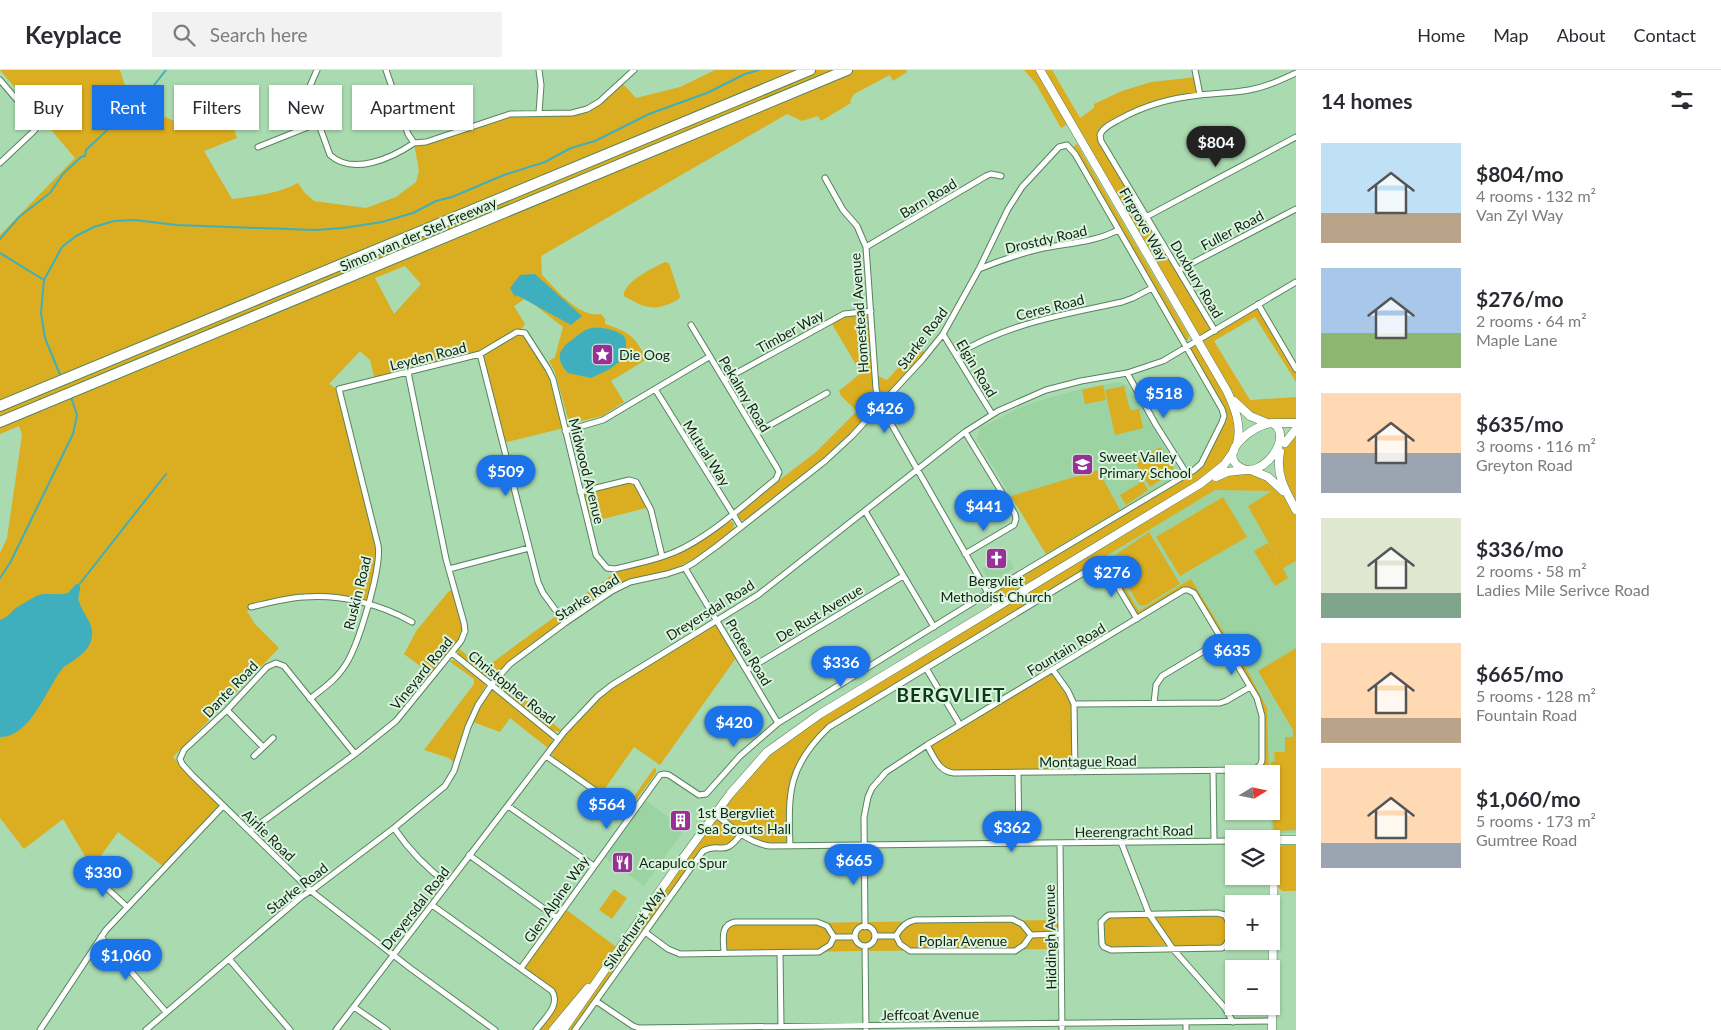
<!DOCTYPE html>
<html lang="en">
<head>
<meta charset="utf-8">
<style>
  :root { --surface:#fff; --page:#f2f2f3; --text:#2b2b33; --muted:#7c7c81; --line:#e1e1e2; --accent:#1a73e8 }
  body { margin:0; font-family:Lato,sans-serif; background:var(--page); color:var(--text); height:100vh; display:flex; flex-direction:column; font-size:19px; white-space:nowrap }
  * { box-sizing:border-box; margin:0 }
  p { font-size:16px; color:var(--muted) }
  .icon { flex:none; width:28px; height:28px; fill:none; stroke:currentColor; stroke-width:2; stroke-linecap:round; stroke-linejoin:round }
  .map { position:relative; flex:1; overflow:hidden }
  .side { display:flex; flex-direction:column; background:var(--surface); width:425px }
  .side>* { flex:none }
  .hud { position:absolute; left:15px; top:15px; width:475px; height:45px; display:flex; gap:10px }
  .needle { width:32px; rotate:80deg }
  .controls { position:absolute; left:1225px; top:695px; display:grid; gap:10px }
  .controls a { display:grid; place-items:center; width:55px; height:55px; border-radius:0px; background:var(--surface); box-shadow:0 1px 4px #0004; font-size:25px }
  .price { position:absolute; translate:-50% -42px; padding:0 11px; border-radius:18px; background:var(--accent); color:#fff; font-size:16px; line-height:32px; filter:drop-shadow(0 1px 2px #0008) }
  .price::after { content:''; position:absolute; left:50%; top:30px; width:15px; height:11px; margin-left:-8px; background:inherit; clip-path:polygon(0 0,100% 0,50% 100%) }
  .price.on { background:#222; color:#fff }
  ul { padding:0; list-style:none }
  li { display:flex; align-items:center; gap:15px; height:125px; padding:0 25px }
  li span { display:grid; place-items:center; flex:none; width:140px; height:100px; border-radius:0px; color:#555 }
  li>.icon { margin-inline-start:auto }
  span .icon { width:60px; height:60px; fill:#fffc; stroke-width:1 }
  li b { font-size:21px }
  h2 { display:flex; justify-content:space-between; align-items:center; height:60px; padding:0 25px; font-size:21px }
  .chip { padding:0 18px; border-radius:0px; background:var(--surface); box-shadow:0 1px 4px #0004; font-size:18px; line-height:45px }
  .chip.on { background:var(--accent); color:#fff }
  header { display:flex; align-items:center; gap:30px; box-sizing:border-box; height:70px; padding:0 25px; background:var(--surface); border-bottom:1px solid var(--line) }
  header strong { font-size:24px }
  nav { display:flex; gap:28px; margin-inline-start:auto; font-size:18px }
  .search { width:350px; height:45px; background:var(--page); display:flex; align-items:center; gap:12px; box-sizing:border-box; padding:0 18px; border-radius:0px; color:var(--muted); font-size:19px }
  main { display:flex; flex:1; min-height:0 }
  .map>svg:first-child { display:block }
</style>
</head>
<body>
<header>
<strong>Keyplace</strong>
<div class="search"><svg class="icon" aria-label="search" viewBox="0 0 24 24"><circle cx="10" cy="10" r="6"/><path d="M15 15l6 6"/></svg>Search here</div>
<nav><a>Home</a><a>Map</a><a>About</a><a>Contact</a></nav>
</header>
<main>
<div class="map">
<svg width="1296" height="960" viewBox="0 0 1296 960">
  <rect width="100%" height="100%" fill="#aadab0"/>
  <path fill="#9cd3a3" d="M1120 312 1127 315 1178 399 1177 406 1046 484 977 370 980 358 1021 337 1051 327 1085 318Z
    M1215 420 1273 421 1296 461V763H1271V704H1269L1266 638 1250 605 1191 509 1139 541 1105 486Z
    M1007 486 1014 498 995 510 987 507 982 499 990 494 993 496Z
    M642 728 685 759 644 816 601 785Z"/>
  <path fill="#dbad20" fill-rule="evenodd" d="M0 0H120L130 32 193 59 230 47 237 68 204 81 232 129C254 126 278 124 298 113L304 122 314 131 366 138 396 127 416 112 419 101 414 73 504 45 572 43 587 39 621 12 636 28 680 17 715 0H906L907 2 893 11 890 5 854 24 850 31 851 33 821 51 818 46 802 51 787 44 541 186 542 205C556 219 578 248 601 244L605 249V254C631 263 633 265 647 289L611 311 624 332 602 346 573 353 568 349 555 302 549 291 555 287 563 257 526 228 514 236 525 254 519 262 523 263 551 309 564 358 503 373 480 284 375 310 370 290 360 281 329 314 339 320 377 477V493L367 533 310 526 251 538 247 541 255 554 279 578 173 687 222 736 164 797 118 762 92 798 63 749 24 779 0 748V483L7 468 22 365 19 356 0 364V165L75 88ZM405 196 421 214 394 244 375 208Z
    M1024 0H1052L1080 48 1094 38V34L1122 21 1151 12 1197 7 1200 25 1176 28 1127 45 1100 65 1215 261 1258 234 1296 299V312L1255 247 1214 271 1250 330 1296 327V353H1268L1238 335 1239 364 1223 403 1245 400 1277 414 1282 412 1281 380 1296 359V491L1283 498 1288 508 1275 516 1254 481 1268 473 1281 495 1248 436 1272 421 1215 420 1106 486 1139 541 1191 509 1250 605 1267 638 1269 704H1266V695H1261L1260 637 1194 523 1188 520 1137 549 1102 493 829 657 806 681 790 719V776H770L742 764 733 775 707 779 575 960H563L598 909 553 960H536L554 936 555 925 521 898 564 838 619 879 730 724 783 670 996 537 988 523 1198 397 1224 346 1187 278 1198 272 1070 53 1061 58 1036 14Z
    M1077 74 1189 266 1188 270 1184 269 1073 77Z
    M665 192 669 193 680 226 679 229C656 242 646 239 624 226 622 213 654 197 665 192Z
    M863 244 867 246 869 251 877 335 848 366 825 387 746 451 739 450 737 447 738 442 816 382 857 341 841 326 839 321 861 303 832 254 846 246Z
    M918 276 925 283 886 326H881L879 322 878 306 887 310Z
    M1103 315 1106 330 1085 334 1082 320Z
    M1124 316 1130 340 1139 339 1143 358 1115 365 1105 320Z
    M1160 377 1175 401 1150 417 1135 392Z
    M1098 400 1120 440 1046 484 1011 426Z
    M631 410 636 412 650 437 587 453 580 422Z
    M1143 411 1148 420 1126 435 1120 425Z
    M1223 427 1247 467 1180 506 1156 467Z
    M729 451 734 453 733 460C714 475 695 491 672 499 656 505 639 506 623 512 605 519 588 535 572 546L566 547 560 542 607 509 613 503 677 484 711 464Z
    M1149 462 1180 514 1144 536 1139 535 1111 488Z
    M454 520 464 562 432 605 404 584 417 560 449 521Z
    M556 546 559 551 558 555 508 593 492 608C483 607 463 590 457 582L458 578 484 599 516 575Z
    M716 555 736 588 660 695 634 677 606 717V722L604 723 554 688 552 685 553 680C567 662 580 644 598 629 632 600 677 578 716 555Z
    M1296 578V760L1276 761 1273 758 1271 692 1275 691 1274 682H1285V667H1293V660L1258 601Z
    M454 590 484 612 486 615 473 638 465 656 454 693 449 688 424 680 474 614V609L449 591Z
    M1053 600 1072 628 1075 702 944 701 927 675Z
    M500 608 561 660 560 662 552 660 499 617 497 613Z
    M494 620 552 667V672L548 678 510 648 500 662 473 652 480 636 490 621Z
    M654 698 656 699V703L630 738 626 739 610 728V726L613 724 628 735Z
    M1282 775H1296V821H1282L1278 817V779Z
    M614 819 627 828 612 849 599 840Z
    M1221 844 1229 853 1226 876 1111 880 1104 877 1103 849 1106 847Z
    M1061 850V879L869 881 868 876H862V881L724 883 727 855 862 852V857H868V852Z"/>
  <path fill="#3fafbe" d="M535 204 582 246 571 255 522 228 516 225 515 227 510 218 520 205Z
    M591 258C602 257 614 259 624 266L626 271V283L623 289 610 299 591 308 568 303C554 288 559 279 573 269 579 264 584 260 591 258Z
    M76 514 80 516C81 521 77 526 79 531 82 544 94 552 92 566 91 578 81 586 71 592 68 595 65 595 62 599 47 618 30 668 0 667V550C11 546 11 540 19 536 25 533 30 529 36 526 46 522 58 526 68 523Z"/>
  <g fill="none" stroke-linecap="round" stroke-linejoin="round">
    <path stroke="#3fafbe" stroke-width="2" d="M0 169 19 147 50 123 63 104 81 87 85 86 86 80 151 19 166 0
      M0 183 44 210
      M61 307 45 268 41 243 44 210 62 177 76 166 94 157 114 151 135 150 176 155 315 160 343 158 382 152 413 143 436 131 452 127 504 105 545 92 571 78 595 71 649 44 707 23 745 4 759 0
      M0 508 10 493 73 364 77 345 71 327
      M78 516 166 404"/>
    <defs>
      <path id="street" d="M317 0 310 16V30L330 85C353 106 392 88 414 73
        M386 0 408 64 414 73
        M539 0 541 15 539 43
        M1195 0 1200 25
        M0 10 35 51 36 55 35 60 0 93
        M414 73 426 72 510 44 572 43 587 39 599 32 634 0
        M258 77 318 53
        M825 108 843 140 857 156 866 177 876 319 881 336 996 537
        M1146 147 1296 67
        M866 177 986 106 991 104 1001 106
        M979 199C999 191 1019 184 1039 179 1065 173 1094 173 1118 160
        M1179 200 1296 139
        M1258 234 1296 299
        M1215 261 1101 71 1100 65C1103 57 1113 53 1120 49 1145 35 1171 28 1200 25 1216 23 1233 23 1249 20 1266 17 1281 10 1296 3
        M943 264 992 344
        M480 284 538 512 543 523 565 553
        M956 285C1008 253 1063 245 1122 232L1133 228 1152 218
        M1127 303 1156 355 1187 404
        M724 310 844 244 871 241
        M655 319 741 457
        M565 361 603 350 709 287
        M756 363 827 323
        M580 422 629 410 636 412 651 440 662 486
        M865 441 934 557
        M965 484 1014 455 1016 449 1015 444 965 362
        M685 498 778 653
        M449 499 529 478
        M251 537C268 533 286 528 304 527 341 524 380 534 412 552
        M452 583 558 669
        M926 598 960 655
        M747 600 903 506
        M1053 600 1068 621 1074 634 1075 702
        M310 629C322 619 336 610 344 597 358 578 382 497 378 475L339 319 480 284 517 262 525 263 548 299 553 309 596 485 607 498 615 499C635 494 656 490 675 482 710 467 746 433 776 409L779 402 777 398 691 255
        M1154 633 1156 615 1162 606 1222 570
        M1074 634 1220 633 1226 631 1250 617
        M227 640 263 677
        M355 684 284 596 276 593 267 597 227 640 184 680 180 689 182 694 192 705 311 821 410 898 495 960
        M254 686 273 668
        M546 686 630 745
        M1213 701 1214 771
        M1018 703 1019 773
        M508 736 594 796
        M715 744C732 757 748 773 770 776L1234 771
        M394 758C409 780 426 798 448 814
        M250 761 355 684 396 651 461 571 465 561 464 553 446 489 408 302
        M1121 772 1149 844 1173 879 1225 938 1233 952
        M1060 773 1062 960
        M790 776C788 722 788 696 829 657L1098 494 1102 493 1106 497 1137 549
        M469 785 557 848
        M93 805 127 837
        M432 835 552 921C561 935 544 949 536 960
        M1217 843 1225 845C1231 854 1232 873 1222 878L1111 880 1104 877 1102 874 1101 852 1106 847 1109 845Z
        M1012 849 1022 854 1031 865 1024 875 1015 881H910L900 874 896 866C900 858 906 852 915 850Z
        M855 866a10 10 0 1 1 20 0a10 10 0 1 1-20 0Z
        M865 857 864 747 868 727 872 718 886 702 927 675 1184 520H1188L1194 523 1257 628 1262 646V690C1261 696 1258 698 1251 700L954 703C939 702 934 687 927 675
        M645 862 668 879 680 884 819 882 830 875 834 867 827 856 817 852H735C719 855 724 871 724 883
        M1031 865 1061 864
        M875 866H896
        M101 867 166 942
        M834 867H855
        M865 876 866 960
        M780 883 781 956
        M229 889 290 960
        M596 931 633 956 639 958 1272 951
        M354 937 387 960
        M40 960 106 860 223 736
        M146 960 301 827 315 818 394 758 445 716 454 701 468 657 478 635 492 614 502 603 510 594 565 553 612 521 630 512 667 504 685 498 695 492 717 476 825 391 852 366 922 290 943 264 979 199 1008 139 1022 117 1059 77 1067 75 1075 84 1222 339 1224 346 1222 352 1201 394 1194 400 988 523 778 653 740 686 706 724 699 725 669 705 664 704 660 705 521 898
        M336 960 564 662 598 626 612 615 758 525 965 362 998 341 1046 320 1081 311 1127 303 1163 291 1296 212
        M575 960 703 781C721 771 723 789 741 764
        M1186 960V952"/>
      <path id="secondary" d="M1040 0 1227 321C1235 338 1242 356 1237 374
        M1234 331 1250 346 1267 353
        M1272 353C1296 365 1262 410 1241 398 1215 383 1255 354 1272 353Z
        M1274 353H1296
        M1285 373 1296 359
        M1280 382C1275 404 1286 422 1296 440
        M1251 400 1268 407 1283 421
        M1216 407 1227 402 1245 400
        M553 960 588 918
        M563 960 680 792 730 724 767 682 820 644 1200 414 1224 395 1234 381
        M1272 960 1274 770H1296"/>
      <path id="highway" d="M0 336 810 0
        M0 352 847 0"/>
    </defs>
    <use href="#street" stroke="#56845d" stroke-width="7"/>
    <use href="#secondary" stroke="#56845d" stroke-width="9"/>
    <use href="#highway" stroke="#56845d" stroke-width="12"/>
    <use href="#street" stroke="#fff" stroke-width="5"/>
    <use href="#secondary" stroke="#fff" stroke-width="8"/>
    <use href="#highway" stroke="#fff" stroke-width="10"/>
  </g>
  <defs>
    <symbol id="sight-square" viewBox="-11 -11 22 22"><rect x="-9" y="-9" width="18" height="18" rx="4" fill="#973196" stroke="#dbf4de"/><path d="M0-6L1.8-2.2L6-1.7L2.9 1.2L3.7 5.4L0 3.3L-3.7 5.4L-2.9 1.2L-6-1.7L-1.8-2.2Z" fill="#fff"/></symbol>
    <symbol id="school-square" viewBox="-11 -11 22 22"><rect x="-9" y="-9" width="18" height="18" rx="4" fill="#973196" stroke="#dbf4de"/><path d="M0-5L7-2L0 1L-7-2ZM-4 1L0 2.5L4 1V4Q0 6-4 4Z" fill="#fff"/></symbol>
    <symbol id="church-square" viewBox="-11 -11 22 22"><rect x="-9" y="-9" width="18" height="18" rx="4" fill="#973196" stroke="#dbf4de"/><path d="M-1.2-6h2.4v3.5h3.3v2.4h-3.3V6h-2.4V-.1h-3.3v-2.4h3.3Z" fill="#fff"/></symbol>
    <symbol id="building-square" viewBox="-11 -11 22 22"><rect x="-9" y="-9" width="18" height="18" rx="4" fill="#973196" stroke="#dbf4de"/><path d="M-4-6H4V6H1V3H-1V6H-4ZM-2.5-4.3h1.7v1.8h-1.7ZM.8-4.3h1.7v1.8H.8ZM-2.5-1h1.7V.8h-1.7ZM.8-1h1.7V.8H.8Z" fill="#fff"/></symbol>
    <symbol id="restaurant-square" viewBox="-11 -11 22 22"><rect x="-9" y="-9" width="18" height="18" rx="4" fill="#973196" stroke="#dbf4de"/><path d="M-5-6h1v4h1v-4h1v4h1v-4h1v5L-1.5 .5V6h-2V.5L-5-1ZM5-6V6H3V1.5H1.5Q1.5-4 5-6Z" fill="#fff"/></symbol>
  </defs>
  <g fill-rule="evenodd">
    <use href="#sight-square" x="590" y="272" width="25" height="25"/>
    <use href="#school-square" x="1070" y="382" width="25" height="25"/>
    <use href="#church-square" x="984" y="476" width="25" height="25"/>
    <use href="#building-square" x="668" y="738" width="25" height="25"/>
    <use href="#restaurant-square" x="610" y="780" width="25" height="25"/>
  </g>
  <g text-anchor="middle" dominant-baseline="central" stroke-width="4" stroke-linejoin="round" paint-order="stroke">
    <g font-size="14" fill="#102313" stroke="#dbf4de">
      <text transform="translate(928 128) rotate(-31)">Barn Road</text>
      <text transform="translate(1144 154) rotate(60)">Firgrove Way</text>
      <text transform="translate(1232 160) rotate(-28)">Fuller Road</text>
      <text transform="translate(418 164) rotate(-23)">Simon van der Stel Freeway</text>
      <text transform="translate(1046 169) rotate(-13)">Drostdy Road</text>
      <text transform="translate(1197 209) rotate(59)">Duxbury Road</text>
      <text transform="translate(1050 237) rotate(-14)">Ceres Road</text>
      <text transform="translate(859 243) rotate(-94)">Homestead Avenue</text>
      <text transform="translate(790 261) rotate(-29)">Timber Way</text>
      <text transform="translate(922 268) rotate(-53)">Starke Road</text>
      <text transform="translate(428 286) rotate(-14)">Leyden Road</text>
      <text transform="translate(977 298) rotate(59)">Elgin Road</text>
      <text transform="translate(745 324) rotate(59)">Pekalmy Road</text>
      <text transform="translate(707 383) rotate(58)">Mutual Way</text>
      <text transform="translate(587 401) rotate(76)">Midwood Avenue</text>
      <text transform="translate(357 523) rotate(-76)">Ruskin Road</text>
      <text transform="translate(587 527) rotate(-33)">Starke Road</text>
      <text transform="translate(710 540) rotate(-32)">Dreyersdal Road</text>
      <text transform="translate(819 543) rotate(-31)">De Rust Avenue</text>
      <text transform="translate(1066 579) rotate(-31)">Fountain Road</text>
      <text transform="translate(749 582) rotate(59)">Protea Road</text>
      <text transform="translate(421 603) rotate(-51)">Vineyard Road</text>
      <text transform="translate(512 617) rotate(39)">Christopher Road</text>
      <text transform="translate(230 619) rotate(-46)">Dante Road</text>
      <text transform="translate(1088 691) rotate(-1)">Montague Road</text>
      <text transform="translate(1134 761) rotate(-1)">Heerengracht Road</text>
      <text transform="translate(269 765) rotate(44)">Airlie Road</text>
      <text transform="translate(297 818) rotate(-38)">Starke Road</text>
      <text transform="translate(556 829) rotate(-55)">Glen Alpine Way</text>
      <text transform="translate(415 838) rotate(-52)">Dreyersdal Road</text>
      <text transform="translate(634 858) rotate(-55)">Silverhurst Way</text>
      <text transform="translate(1050 867) rotate(-91)">Hiddingh Avenue</text>
      <text x="963" y="870">Poplar Avenue</text>
      <text transform="translate(930 944) rotate(-1)">Jeffcoat Avenue</text>
    </g>
    <g font-size="14" fill="#102313" stroke="#dbf4de" text-anchor="start">
      <text x="619" y="284">Die Oog</text>
      <text x="1099" y="386">Sweet Valley<tspan x="1099" dy="16">Primary School</tspan></text>
      <text x="996" y="510" text-anchor="middle">Bergvliet<tspan x="996" dy="16">Methodist Church</tspan></text>
      <text x="697" y="742">1st Bergvliet<tspan x="697" dy="16">Sea Scouts Hall</tspan></text>
      <text x="639" y="792">Acapulco Spur</text>
    </g>
    <g font-size="19" font-weight="bold" letter-spacing="1" fill="#0c3a18" stroke="#dbf4de">
      <text x="951" y="624">BERGVLIET</text>
    </g>
  </g>
</svg>
<div class="controls">
<a><svg class="needle" viewBox="-14 -14 28 28"><path d="M0-13l5 13h-10z" fill="#e53935"/><path d="M0 13l5-13h-10z" fill="#7c7c81"/></svg></a>
<a><svg class="icon" aria-label="layers" viewBox="0 0 24 24"><path d="M12 4l9 5-9 5-9-5zM3 14l9 5 9-5"/></svg></a>
<a>+</a>
<a>−</a>
</div>
<b class="price on" style="left:1216px;top:98px">$804</b>
<b class="price" style="left:1164px;top:349px">$518</b>
<b class="price" style="left:885px;top:364px">$426</b>
<b class="price" style="left:506px;top:427px">$509</b>
<b class="price" style="left:984px;top:462px">$441</b>
<b class="price" style="left:1112px;top:528px">$276</b>
<b class="price" style="left:1232px;top:606px">$635</b>
<b class="price" style="left:841px;top:618px">$336</b>
<b class="price" style="left:734px;top:678px">$420</b>
<b class="price" style="left:607px;top:760px">$564</b>
<b class="price" style="left:1012px;top:783px">$362</b>
<b class="price" style="left:854px;top:816px">$665</b>
<b class="price" style="left:103px;top:828px">$330</b>
<b class="price" style="left:126px;top:911px">$1,060</b>
<div class="hud">
<a class="chip">Buy</a>
<a class="chip on">Rent</a>
<a class="chip">Filters</a>
<a class="chip">New</a>
<a class="chip">Apartment</a>
</div>
</div>
<section class="side">
<h2>14 homes<svg class="icon" aria-label="filters" viewBox="0 0 24 24"><path d="M4 7h16M4 17h16"/><circle cx="9" cy="7" r="2"/><circle cx="15" cy="17" r="2"/></svg></h2>
<ul>
<li><span style="background:linear-gradient(#bfe0f5 70%,#b9a48a 0)"><svg class="icon" aria-label="home" viewBox="0 0 24 24"><path d="M3 11l9-7 9 7M6 9v11h12V9"/></svg></span><div><b>$804/mo</b><p>4 rooms · 132 m²</p><p>Van Zyl Way</p></div></li>
<li><span style="background:linear-gradient(#a9c7e8 65%,#8fb573 0)"><svg class="icon" aria-label="home" viewBox="0 0 24 24"><path d="M3 11l9-7 9 7M6 9v11h12V9"/></svg></span><div><b>$276/mo</b><p>2 rooms · 64 m²</p><p>Maple Lane</p></div></li>
<li><span style="background:linear-gradient(#ffd9b3 60%,#9aa5b1 0)"><svg class="icon" aria-label="home" viewBox="0 0 24 24"><path d="M3 11l9-7 9 7M6 9v11h12V9"/></svg></span><div><b>$635/mo</b><p>3 rooms · 116 m²</p><p>Greyton Road</p></div></li>
<li><span style="background:linear-gradient(#dfe7d0 75%,#7fa58c 0)"><svg class="icon" aria-label="home" viewBox="0 0 24 24"><path d="M3 11l9-7 9 7M6 9v11h12V9"/></svg></span><div><b>$336/mo</b><p>2 rooms · 58 m²</p><p>Ladies Mile Serivce Road</p></div></li>
<li><span style="background:linear-gradient(#ffd9b3 75%,#b9a48a 0)"><svg class="icon" aria-label="home" viewBox="0 0 24 24"><path d="M3 11l9-7 9 7M6 9v11h12V9"/></svg></span><div><b>$665/mo</b><p>5 rooms · 128 m²</p><p>Fountain Road</p></div></li>
<li><span style="background:linear-gradient(#ffd9b3 75%,#9aa5b1 0)"><svg class="icon" aria-label="home" viewBox="0 0 24 24"><path d="M3 11l9-7 9 7M6 9v11h12V9"/></svg></span><div><b>$1,060/mo</b><p>5 rooms · 173 m²</p><p>Gumtree Road</p></div></li>
</ul>
</section>
</main>
</body>
</html>
